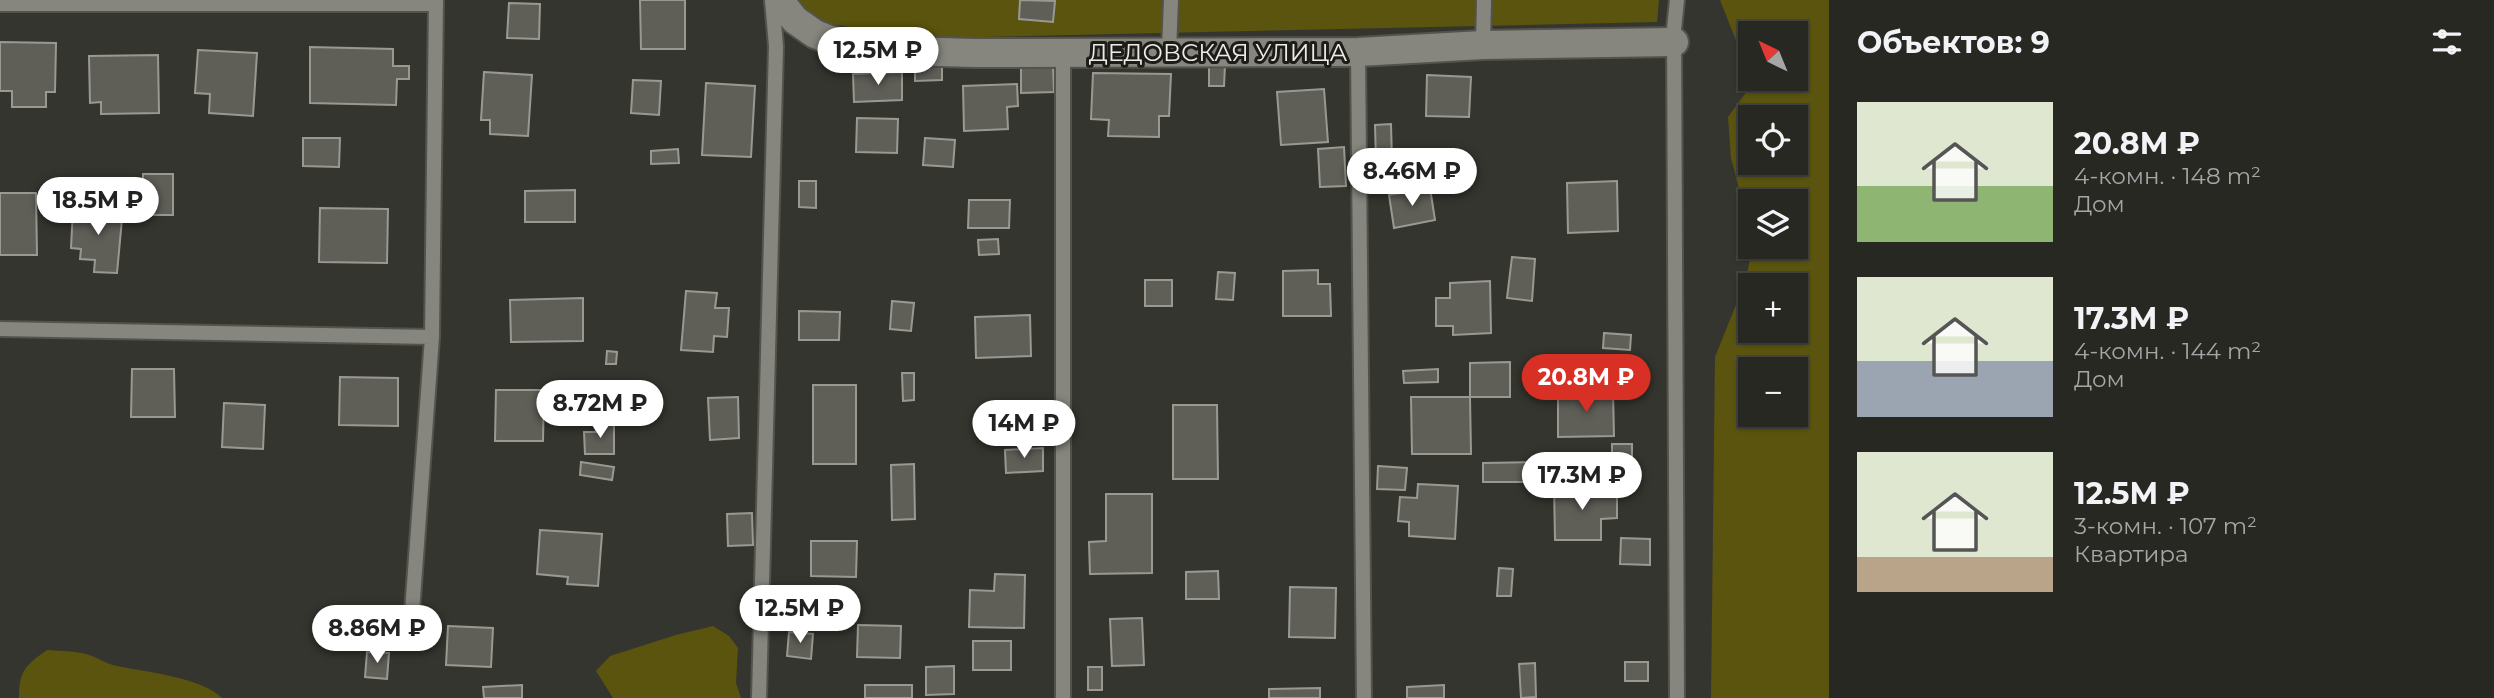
<!DOCTYPE html>
<html lang="ru">
<head>
<meta charset="utf-8">
<style>
  :root { --surface:#282823; --page:#343430; --text:#f1f3f6; --muted:#a5a6a6; --line:#444441; --accent:#d93025 }
  body { margin:0; font-family:Montserrat,sans-serif; background:var(--page); color:var(--text); height:100vh; display:flex; flex-direction:column; font-size:26px; white-space:nowrap }
  * { box-sizing:border-box; margin:0 }
  p { font-size:23px; color:var(--muted) }
  .icon { flex:none; width:38px; height:38px; fill:none; stroke:currentColor; stroke-width:2; stroke-linecap:round; stroke-linejoin:round }
  .map { position:relative; flex:1; overflow:hidden }
  .sheet { display:flex; flex-direction:column; background:var(--surface); width:665px }
  .sheet>* { flex:none }
  .needle { width:46px; rotate:317deg }
  .controls { position:absolute; left:1738px; top:21px; display:grid; gap:14px }
  .controls a { display:grid; place-items:center; width:70px; height:70px; border-radius:0px; background:var(--surface); box-shadow:0 2px 5px #0004,0 0 0 2px var(--line); font-size:35px }
  .price { position:absolute; translate:-50% -60px; padding:0 16px; border-radius:24px; background:#fff; color:#222; font-size:23px; line-height:46px; filter:drop-shadow(0 2px 4px #0008) }
  .price::after { content:''; position:absolute; left:50%; top:42px; width:21px; height:16px; margin-left:-10px; background:inherit; clip-path:polygon(0 0,100% 0,50% 100%) }
  .price.selected { background:var(--accent); color:#fff }
  ul { padding:0; list-style:none }
  li { display:flex; align-items:center; gap:21px; height:175px; padding:0 28px }
  li span { display:grid; place-items:center; flex:none; width:196px; height:140px; border-radius:0px; color:#555 }
  li>.icon { margin-inline-start:auto }
  span .icon { width:84px; height:84px; fill:#fffc; stroke-width:1 }
  li b { font-size:30px }
  h2 { display:flex; justify-content:space-between; align-items:center; height:84px; padding:0 28px; font-size:30px }
  main { display:flex; flex:1; min-height:0 }
  .map>svg:first-child { display:block }
</style>
</head>
<body>
<main>
<div class="map">
<svg width="1829" height="698" viewBox="0 0 1829 698">
  <rect width="100%" height="100%" fill="#35352f"/>
  <path fill="#5a540e" fill-rule="evenodd" d="M782 0H1659L1657 22 938 38 795 20Z
    M1720 0H1829V698H1711L1715 357 1746 280 1752 247H1796V201H1750V230L1731 158 1728 117 1753 83 1751 79H1796V33H1750V76ZM1750 117H1796V163H1750ZM1750 285H1796V331H1750ZM1750 369H1796V415H1750Z
    M713 626 729 636 738 648 736 683 741 698H613L596 671 610 656 676 635Z
    M47 650C60 651 74 651 86 654 97 657 106 664 117 666 145 672 201 677 222 698H19C19 670 26 665 47 650Z"/>
  <path fill="#5f5e57" stroke="#9a9991" stroke-width="2" d="M640 0H685V49H641Z
    M1020 0 1055 1 1053 22 1019 19Z
    M509 3 540 4 539 39 507 38Z
    M0 42 56 43 55 92H46V107H12V91H0Z
    M310 47 393 49V66H409V79H397L396 105 310 103Z
    M198 50 257 53 253 116 209 113 210 94 195 93Z
    M158 55 159 113 101 114V102L90 103 89 56Z
    M915 65H942V80L915 81Z
    M1209 65H1225L1224 86H1209Z
    M1053 66 1054 92 1021 93V68Z
    M484 72 532 75 528 136 490 134V120H481Z
    M902 72V100L854 102 853 74Z
    M1093 73 1171 74 1169 116H1159V137L1108 136 1109 120 1091 119Z
    M1427 75 1471 77 1469 117 1426 116Z
    M633 80 661 81 659 115 631 113Z
    M706 83 755 86 751 157 702 155Z
    M1017 84 1018 106 1007 107 1008 129 964 131 963 86Z
    M1324 89 1328 142 1281 145 1277 92Z
    M857 118 898 119 897 153 856 152Z
    M1391 124 1392 161 1376 162 1375 125Z
    M303 138H340L339 167 303 166Z
    M925 138 955 140 953 167 923 165Z
    M1344 147 1346 186 1320 187 1318 149Z
    M678 149 679 163 651 164V151Z
    M143 174H173V215H143Z
    M799 181H816V208L799 207Z
    M1617 181 1618 231 1568 233 1567 183Z
    M1430 188 1435 220 1394 228 1389 195Z
    M575 190V222H525V191Z
    M0 193H36L37 255H0Z
    M969 200H1010L1009 228H968Z
    M123 208 117 273 94 272 95 260 80 259 81 249 71 248 73 209Z
    M320 208 388 209 387 263 319 262Z
    M998 239 999 254 979 255 978 240Z
    M1512 257 1535 259 1532 301 1507 298Z
    M1318 270V284H1330L1331 316H1283V271Z
    M1218 272 1235 273 1233 300 1216 299Z
    M1145 280H1172V306H1145Z
    M1490 281 1491 333 1453 335V326H1436V298H1450V283Z
    M686 291 717 293 715 308H729L727 337 714 336 713 352 681 350Z
    M583 298V341L511 342 510 300Z
    M892 301 914 303 911 331 890 329Z
    M799 311 840 312 839 340H799Z
    M1030 315 1031 356 976 358 975 317Z
    M1604 333 1631 335 1630 350 1603 348Z
    M607 351 617 352 616 364H606Z
    M1510 362V397H1470V363Z
    M132 369H174L175 417H131Z
    M1438 369V382L1404 383 1403 371Z
    M902 373H914V400L903 401Z
    M340 377 398 378V426L339 425Z
    M601 385 616 386 615 401 600 400Z
    M813 385H856V464H813Z
    M496 390H544L543 441H495Z
    M1558 391H1613L1614 436 1558 437Z
    M738 397 739 438 710 440 708 398Z
    M1411 397H1470L1471 454H1412Z
    M224 403 265 405 263 449 222 447Z
    M1173 405H1217L1218 479H1173Z
    M595 424H614V454H585L584 432H596Z
    M1612 444H1632V456H1612Z
    M1043 448V471L1006 473 1005 450Z
    M581 462 614 467 612 480 580 475Z
    M1539 462V482H1483V463Z
    M914 464 915 519 892 520 891 465Z
    M1378 466 1407 468 1405 490 1377 489Z
    M1418 484 1458 486 1455 539 1409 536V522L1398 521 1400 497 1417 498Z
    M1601 484V496H1617V518L1601 519V540H1555L1554 485Z
    M1106 494H1152V573L1090 574 1089 542 1106 541Z
    M752 513 753 545 728 546 727 514Z
    M540 530 602 534 598 586 567 584 568 577 537 574Z
    M1621 538 1650 539V565L1620 564Z
    M811 541H857L856 577 811 576Z
    M1499 568 1513 569 1511 596H1497Z
    M1218 571 1219 599H1186V572Z
    M995 574 1025 575 1024 628 969 627 970 590 994 591Z
    M1290 587 1336 588 1335 638 1289 637Z
    M1142 618 1144 665 1112 666 1110 619Z
    M858 625 901 626 900 658 857 657Z
    M448 626 493 628 491 667 446 665Z
    M789 632 813 634 811 659 787 656Z
    M973 641H1011V670H973Z
    M367 652 389 653 387 679 365 677Z
    M1625 662H1648V681H1625Z
    M1535 663 1536 697 1521 698 1519 664Z
    M954 666V694L926 695V667Z
    M1088 667H1102V690H1088Z
    M522 685V698H484L483 687Z
    M865 685H912V698H865Z
    M1444 685V698H1407V687Z
    M1320 688V698H1269V689Z"/>
  <g fill="none" stroke-linecap="round" stroke-linejoin="round">
    <defs>
      <path id="service" d="M1677 0 1674 29 1677 698
        M0 4H435
        M1483 45 1484 0
        M1169 51 1171 0
        M1358 52 1364 698
        M0 329 432 337
        M411 626 432 337 436 0
        M759 698 776 46 772 0
        M1063 698V53"/>
      <path id="minor" d="M779 0 795 20 815 34 843 45 873 50 974 53 1358 52 1483 45 1674 42"/>
    </defs>
    <use href="#service" stroke="#53534d" stroke-width="18"/>
    <use href="#minor" stroke="#53534d" stroke-width="32"/>
    <use href="#service" stroke="#86867e" stroke-width="14"/>
    <use href="#minor" stroke="#86867e" stroke-width="28"/>
  </g>
  <g text-anchor="middle" dominant-baseline="central" stroke-width="6" stroke-linejoin="round" paint-order="stroke">
    <g font-size="24" fill="#ecece7" stroke="#1d1c19">
      <text x="1218" y="52">ДЕДОВСКАЯ УЛИЦА</text>
    </g>
  </g>
</svg>
<div class="controls">
<a><svg class="needle" viewBox="-14 -14 28 28"><path d="M0-13l5 13h-10z" fill="#e53935"/><path d="M0 13l5-13h-10z" fill="#a5a6a6"/></svg></a>
<a><svg class="icon" aria-label="locate" viewBox="0 0 24 24"><circle cx="12" cy="12" r="6"/><path d="M12 2v4M12 18v4M2 12h4M18 12h4"/></svg></a>
<a><svg class="icon" aria-label="layers" viewBox="0 0 24 24"><path d="M12 4l9 5-9 5-9-5zM3 14l9 5 9-5"/></svg></a>
<a>+</a>
<a>−</a>
</div>
<b class="price" style="left:878px;top:87px">12.5M ₽</b>
<b class="price" style="left:1412px;top:208px">8.46M ₽</b>
<b class="price" style="left:98px;top:237px">18.5M ₽</b>
<b class="price selected" style="left:1586px;top:414px">20.8M ₽</b>
<b class="price" style="left:600px;top:440px">8.72M ₽</b>
<b class="price" style="left:1024px;top:460px">14M ₽</b>
<b class="price" style="left:1582px;top:512px">17.3M ₽</b>
<b class="price" style="left:800px;top:645px">12.5M ₽</b>
<b class="price" style="left:377px;top:665px">8.86M ₽</b>
</div>
<section class="sheet">
<h2>Объектов: 9<svg class="icon" aria-label="filters" viewBox="0 0 24 24"><path d="M4 7h16M4 17h16"/><circle cx="9" cy="7" r="2"/><circle cx="15" cy="17" r="2"/></svg></h2>
<ul>
<li><span style="background:linear-gradient(#dfe7d0 60%,#8fb573 0)"><svg class="icon" aria-label="home" viewBox="0 0 24 24"><path d="M3 11l9-7 9 7M6 9v11h12V9"/></svg></span><div><b>20.8M ₽</b><p>4-комн. · 148 m²</p><p>Дом</p></div></li>
<li><span style="background:linear-gradient(#dfe7d0 60%,#9aa5b1 0)"><svg class="icon" aria-label="home" viewBox="0 0 24 24"><path d="M3 11l9-7 9 7M6 9v11h12V9"/></svg></span><div><b>17.3M ₽</b><p>4-комн. · 144 m²</p><p>Дом</p></div></li>
<li><span style="background:linear-gradient(#dfe7d0 75%,#b9a48a 0)"><svg class="icon" aria-label="home" viewBox="0 0 24 24"><path d="M3 11l9-7 9 7M6 9v11h12V9"/></svg></span><div><b>12.5M ₽</b><p>3-комн. · 107 m²</p><p>Квартира</p></div></li>
</ul>
</section>
</main>
</body>
</html>
